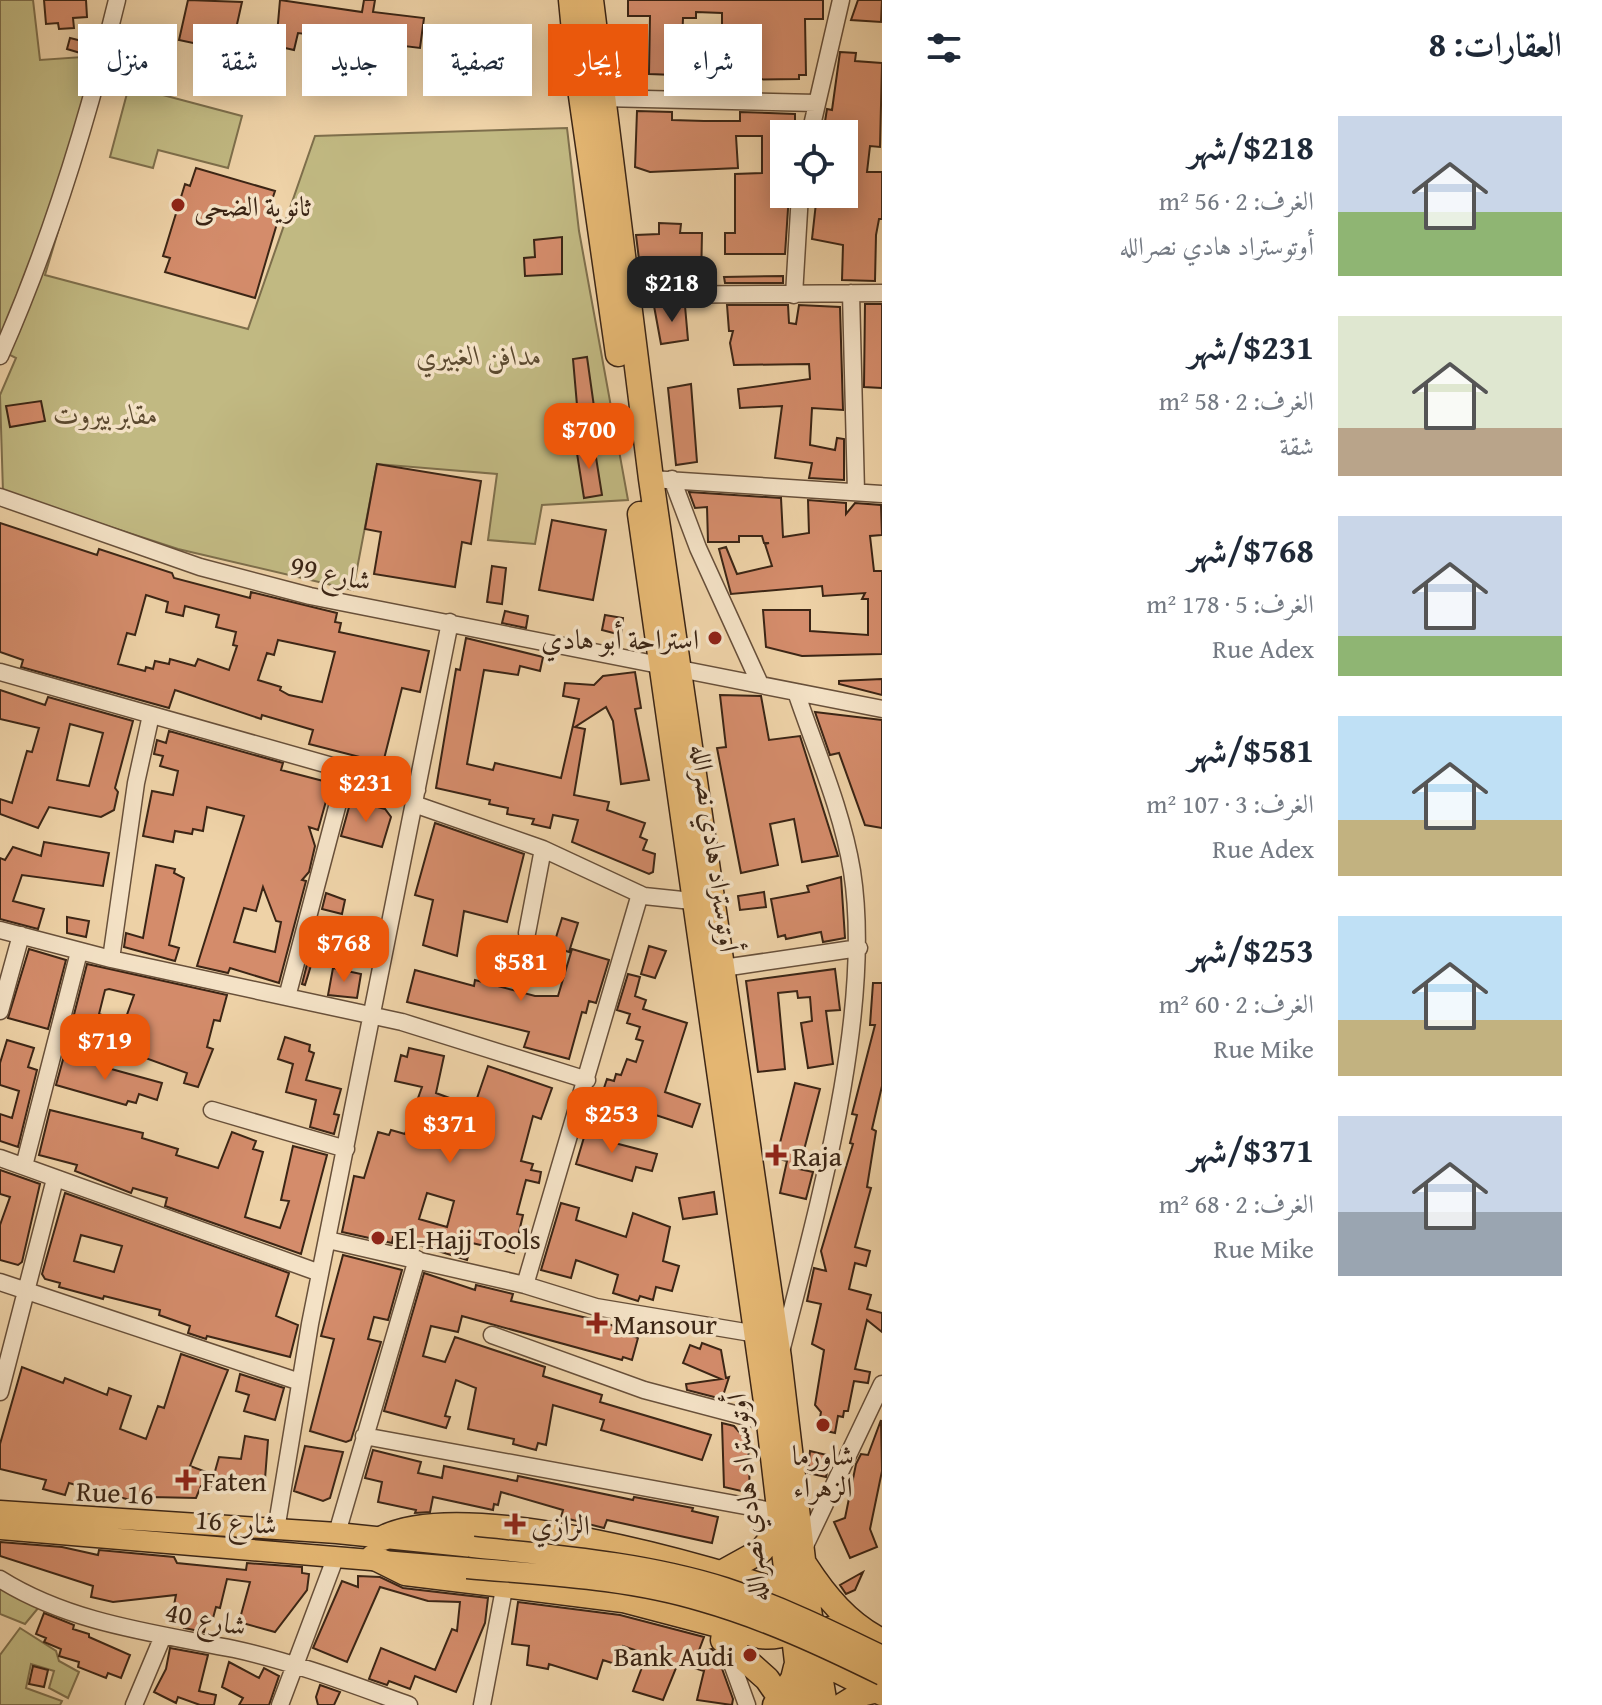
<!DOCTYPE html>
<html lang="ar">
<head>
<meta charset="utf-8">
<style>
  :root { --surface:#fff; --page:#f2f2f3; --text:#1f2937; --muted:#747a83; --accent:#ea580c }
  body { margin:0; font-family:"Gentium Book Plus",Amiri,serif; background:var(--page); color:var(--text); direction:rtl; height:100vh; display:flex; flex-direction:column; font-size:30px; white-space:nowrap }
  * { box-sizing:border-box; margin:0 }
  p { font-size:26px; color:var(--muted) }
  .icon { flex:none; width:44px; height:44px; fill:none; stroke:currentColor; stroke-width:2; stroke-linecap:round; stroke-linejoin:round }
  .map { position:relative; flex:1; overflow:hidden; direction:ltr }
  .sheet { display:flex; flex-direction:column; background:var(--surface); width:720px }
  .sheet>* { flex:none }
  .hud { position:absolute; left:24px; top:24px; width:738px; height:72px; direction:rtl; display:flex; gap:16px }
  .tools { position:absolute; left:770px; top:120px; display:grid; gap:16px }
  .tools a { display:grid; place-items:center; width:88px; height:88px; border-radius:0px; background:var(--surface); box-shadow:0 4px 20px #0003; font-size:40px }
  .price { position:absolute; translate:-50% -68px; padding:0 18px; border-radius:16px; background:var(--accent); color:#fff; font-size:26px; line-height:52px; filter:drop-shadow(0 2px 4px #0008) }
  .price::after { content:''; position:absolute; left:50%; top:48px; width:24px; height:18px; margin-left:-12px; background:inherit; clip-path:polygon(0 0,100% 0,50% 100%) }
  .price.on { background:#222; color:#fff }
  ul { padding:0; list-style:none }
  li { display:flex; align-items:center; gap:24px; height:200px; padding:0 40px }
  li span { display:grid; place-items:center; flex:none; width:224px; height:160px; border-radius:0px; color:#555 }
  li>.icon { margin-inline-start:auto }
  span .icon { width:96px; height:96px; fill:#fffc; stroke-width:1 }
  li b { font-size:34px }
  h2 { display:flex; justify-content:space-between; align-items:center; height:96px; padding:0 40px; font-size:34px }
  .pill { padding:0 28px; border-radius:0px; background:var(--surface); box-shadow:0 4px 20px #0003; font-size:28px; line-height:72px }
  .pill.on { background:var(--accent); color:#fff }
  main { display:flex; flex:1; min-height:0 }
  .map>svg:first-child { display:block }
</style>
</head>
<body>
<main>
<section class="sheet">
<h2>العقارات: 8<svg class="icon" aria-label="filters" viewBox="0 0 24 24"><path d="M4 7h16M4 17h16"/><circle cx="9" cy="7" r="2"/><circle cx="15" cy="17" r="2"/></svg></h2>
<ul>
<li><span style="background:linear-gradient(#c9d6e8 60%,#8fb573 0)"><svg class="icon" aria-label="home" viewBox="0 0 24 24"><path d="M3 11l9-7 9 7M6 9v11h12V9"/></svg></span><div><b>$218/شهر</b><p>الغرف: 2 · 56 m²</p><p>أوتوستراد هادي نصرالله</p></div></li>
<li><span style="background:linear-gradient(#dfe7d0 70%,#b9a48a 0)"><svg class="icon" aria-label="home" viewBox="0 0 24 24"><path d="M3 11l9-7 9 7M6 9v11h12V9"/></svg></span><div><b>$231/شهر</b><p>الغرف: 2 · 58 m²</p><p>شقة</p></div></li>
<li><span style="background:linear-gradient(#c9d6e8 75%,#8fb573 0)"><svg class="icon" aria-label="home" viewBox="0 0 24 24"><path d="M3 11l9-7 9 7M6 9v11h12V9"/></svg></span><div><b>$768/شهر</b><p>الغرف: 5 · 178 m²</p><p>Rue Adex</p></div></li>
<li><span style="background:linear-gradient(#bfe0f5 65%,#c2b280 0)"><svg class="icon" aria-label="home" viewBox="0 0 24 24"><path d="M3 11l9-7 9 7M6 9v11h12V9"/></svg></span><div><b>$581/شهر</b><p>الغرف: 3 · 107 m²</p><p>Rue Adex</p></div></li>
<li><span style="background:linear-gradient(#bfe0f5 65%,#c2b280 0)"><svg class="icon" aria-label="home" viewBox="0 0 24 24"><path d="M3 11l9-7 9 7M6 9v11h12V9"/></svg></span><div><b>$253/شهر</b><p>الغرف: 2 · 60 m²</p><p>Rue Mike</p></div></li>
<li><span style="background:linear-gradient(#c9d6e8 60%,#9aa5b1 0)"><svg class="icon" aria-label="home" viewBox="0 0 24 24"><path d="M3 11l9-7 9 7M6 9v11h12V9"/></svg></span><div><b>$371/شهر</b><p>الغرف: 2 · 68 m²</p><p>Rue Mike</p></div></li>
</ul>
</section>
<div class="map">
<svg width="882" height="1705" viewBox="0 0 882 1705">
  <rect width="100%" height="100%" fill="#eed2a7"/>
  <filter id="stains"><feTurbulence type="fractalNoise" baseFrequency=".0025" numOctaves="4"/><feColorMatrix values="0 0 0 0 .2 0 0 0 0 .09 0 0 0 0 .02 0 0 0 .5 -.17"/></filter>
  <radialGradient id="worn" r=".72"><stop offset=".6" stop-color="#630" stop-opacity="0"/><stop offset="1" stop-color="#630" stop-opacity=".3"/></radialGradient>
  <path fill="#c1b982" stroke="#7e6f4c" stroke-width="2" d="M0 0H33L40 60 111 55 45 275 248 329 315 136 567 128 579 231 628 500 542 505 535 544 488 540 497 474 377 464 353 590 178 549 3 492 0 395 16 358 0 350Z
    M129 86 242 116 228 168 158 150 153 168 110 157Z
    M0 1587 39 1607 25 1624 0 1614Z
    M20 1628 56 1651 59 1661 79 1672 68 1698 49 1688 54 1671 31 1664 26 1688 62 1701 60 1705H0V1655Z"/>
  <path fill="#d48c6b" stroke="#3b2515" stroke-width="2" fill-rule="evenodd" d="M44 0H86L87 17 73 18 74 28 59 29 58 23 46 24Z
    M188 0 242 2 231 51 179 40Z
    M280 0 362 12 364 0H375L373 12 424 18 420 48 298 33 294 50 276 46Z
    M628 0H823V19H805L806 75H799V79L701 80V76L649 74 650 16H628ZM696 12 722 13V45H682L683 18H696Z
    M858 0H882L881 22 851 20Z
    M70 38 90 43 87 55 67 49Z
    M840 52 856 53 855 61 882 63 880 147 870 146 867 172H882V219H879L876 235 875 281 842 280 843 245 812 239 817 194H844V134H823L827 109 832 110Z
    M637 111 672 112V120L704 121H740V112L795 114V134H784V194H789L785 254H725V233H735V174L762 173V136H736L738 168 650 172 635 167Z
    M196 168 275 191 270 206 281 210 255 298 165 272 170 258 163 256 185 184 190 186Z
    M659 223 681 224 680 233H702L701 283 642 284 636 235 659 234Z
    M562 237V274L525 276 524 258 535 257 534 240Z
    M783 276V283H725L724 277Z
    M865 304H882V388L864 387Z
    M727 305H788L789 323 796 324 799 305 840 307 843 410 812 408 810 445 835 450 837 438 844 439V480L809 478 812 463 775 458 782 406 740 408 738 389 810 379 809 364 734 365 730 343 733 331H729Z
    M654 306H685L688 340 661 344Z
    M587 357 598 435 585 438 577 405 573 359Z
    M691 384 697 462 676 465 668 388Z
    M41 401 45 421 10 427 6 406Z
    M594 445 602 495 584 498 576 447Z
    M377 464 481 481 471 544 462 542 455 587 374 574 381 532 365 529Z
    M689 492 781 498 783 537 809 533 808 500 846 503V514L855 503 881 505 882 535 870 536 874 571H882V654L802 656 766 647 763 610H810V631L868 635V599H862L865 593 823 596 822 586 731 594 719 549 726 547 737 574 772 566 765 544 769 543H764L762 536H739V542H708L707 507 695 508Z
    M552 520 606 530 593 600 539 590Z
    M0 523 97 555 99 549 172 573 174 578 250 598 251 592 337 613 335 622 341 623 339 632 429 651 420 692 402 688 383 763 309 744 313 730 262 715 261 719 175 690 169 708 21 667 23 660 0 652ZM146 595 168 602 166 612 183 616 185 606 219 615 216 627 236 632 233 645 237 646 229 670 198 659 195 666 170 659 169 664 155 661 153 669 146 667 145 671 118 664 127 633 135 635ZM278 640 335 652 322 702 289 695 280 690 281 687 258 680 267 653 274 655Z
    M492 566 506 568 502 604 487 602Z
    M505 611 528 616 526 628 502 623Z
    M605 615 623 618 621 635 602 630Z
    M466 638 543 657 540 671 520 666 518 675 484 670 467 764 493 770 495 763 561 778 579 699 563 696 565 683 594 685 603 676 635 672 641 708 635 709 649 780 621 784 613 721 606 707 575 727 585 729 574 795 609 802 607 810 645 823 640 837 647 840 643 850 655 854 653 872 649 874 572 842 578 820 553 815 550 828 532 824 534 819 507 814 508 808 489 804 490 800 436 788 456 669 460 670Z
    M882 679V695L839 684V681Z
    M0 690 45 705 48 697 133 721 115 788 118 792 114 810 101 817 49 807 38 828 0 814V799L12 803 27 751 32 752 39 728 0 719ZM70 724 103 733 89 786 57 780Z
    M720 695 761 696 769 740 800 736 838 856 802 862 794 819 770 824 778 865 741 873 717 748 726 747Z
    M815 712 882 720V828L865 825 839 753 830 755Z
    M169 731 283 763 281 770 331 783 318 830 309 827 315 846 309 872 302 880 306 881 279 983 230 968 228 973 197 966 244 816 207 807 203 831 193 829 192 834 175 831 173 842 143 836 152 791 173 795 178 771 160 766 163 756 154 754 157 740 166 743ZM263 887 276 921 281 922 275 952 234 942 244 908 256 911Z
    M351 800 385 809 391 817 382 847 341 836Z
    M435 823 524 854 507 922 464 911 457 956 423 945 433 900 415 895Z
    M44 842 109 853 103 886 22 875 13 901 44 909 38 929 0 919V858L5 860 13 847 41 856Z
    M156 865 175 869 174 873 184 878 169 945 179 948 175 961 124 947 126 933 143 938Z
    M841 877 845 938 823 942 821 932 786 939 785 935 778 937 771 899 809 892 807 886Z
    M764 892 766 907 740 910 738 896Z
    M326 893 345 900 342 914 322 909Z
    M67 917 89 921 86 937 67 933Z
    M562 918 578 923 569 952 553 947Z
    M315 933 328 936 322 961 313 959 305 985 302 984Z
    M649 946 666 951 655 978 641 974Z
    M29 949 66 960 48 1029 8 1018Z
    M572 949 609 960 596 1003 589 1001 586 1013 582 1012 569 1059 524 1047 529 1032 407 1002 415 970 474 986 475 980 535 996H558Z
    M87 964 227 995 220 1021 214 1020 207 1047 213 1049 198 1087 184 1083 187 1073 85 1036 69 1034ZM109 989 134 995 124 1023 99 1014 105 990Z
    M333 968 361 974 357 998 328 995Z
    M835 969 840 1010 826 1011 833 1064 808 1068 801 1023 812 1021 810 997 798 998 797 991 778 993 785 1069 758 1072 746 981Z
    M628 974 640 977 635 996 646 1000 643 1009 687 1023 665 1092 700 1104 692 1127 601 1097 607 1079 614 1081 616 1074 621 1075 627 1059 636 1062 643 1041 636 1039 640 1027 627 1023 630 1014 617 1010Z
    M873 983H882V1086L872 1129 876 1131 867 1187 871 1188 855 1247 870 1251 866 1266 855 1263 849 1289 871 1295 867 1309 882 1313V1332L867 1320 855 1369 870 1372 868 1383 854 1381 848 1411H844L843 1417 838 1416 835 1433 818 1429 821 1412 815 1405 824 1350 812 1344 821 1304 807 1301 814 1268 826 1271 821 1251 853 1144 850 1143 857 1115 852 1114 875 1025H870Z
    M285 1037 310 1045 309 1051 314 1053 306 1080 341 1089 334 1114 339 1115 334 1134 310 1127 316 1100 286 1092 293 1064 278 1059Z
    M7 1040 34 1048 28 1067 37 1070 18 1147 0 1141V1114L12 1118 19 1091 0 1085V1063Z
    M409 1048 444 1056 436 1093 474 1107 488 1066 552 1088 541 1119 533 1116 521 1161 533 1164 531 1170 541 1172 539 1183 526 1180 517 1214 523 1215 514 1253 472 1243 467 1260 393 1237 392 1243 342 1232 354 1176 364 1178 378 1132 389 1135 391 1130 405 1134 422 1087 395 1081 401 1055 407 1057ZM427 1193 454 1201 447 1227 419 1219Z
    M64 1056 162 1083 157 1100 139 1094 136 1103 128 1101 126 1105 56 1085Z
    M795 1083 820 1089 799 1169 813 1172 806 1199 780 1193 787 1161 771 1157 774 1145 779 1147Z
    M50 1110 143 1133 142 1138 178 1149 176 1155 218 1168 232 1132 256 1141 253 1149 263 1152 245 1217 280 1228 289 1201 281 1200 293 1146 327 1155 301 1254 165 1206 167 1198 133 1188 131 1193 75 1171 77 1165 39 1155Z
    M588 1124 610 1130 607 1141 657 1154 652 1171 636 1167 632 1181 576 1164Z
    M0 1170 40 1184 22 1262 18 1265 0 1260V1225L10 1197 0 1194Z
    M714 1192 717 1214 683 1219 679 1198Z
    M65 1193 289 1273 276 1316 298 1325 290 1357 207 1336 206 1339 188 1333 190 1326 159 1315 160 1310 104 1296 103 1299 59 1287 60 1283 45 1279 42 1274ZM81 1235 122 1246 114 1272 74 1261Z
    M561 1203 579 1208 576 1220 626 1237 633 1213 670 1227 663 1261 679 1266 672 1291 656 1287 653 1300 640 1296 638 1301 613 1293 618 1275 576 1260 571 1278 541 1270Z
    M343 1255 402 1270 388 1320 374 1317 368 1339 381 1342 351 1440 346 1442 310 1431 334 1339 321 1336Z
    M424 1273 475 1290 476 1285 513 1294 511 1301 592 1319 627 1330 626 1334 638 1338 632 1360 623 1357 622 1360 462 1316 458 1332 431 1326 423 1356 445 1362 455 1337 545 1367 543 1376 602 1395 600 1402 711 1435 702 1460 601 1430 604 1420 553 1405 546 1445 538 1443 536 1450 513 1444 514 1439 468 1429 476 1388 456 1380 445 1416 450 1417 446 1428 384 1411Z
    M702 1343 721 1350 726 1378 729 1377 722 1399 687 1390 686 1384 721 1379 683 1363 690 1345 700 1349Z
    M181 1354 228 1370 190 1466 214 1475 219 1457 241 1459 245 1436 268 1440 264 1492 201 1486 196 1498 151 1497 148 1505 69 1483 65 1495 43 1489 46 1480 0 1469V1444L22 1367 63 1383 65 1378 107 1395 109 1388 131 1396 120 1429 146 1439 158 1406 164 1408Z
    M240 1374 284 1388 275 1420 244 1411 249 1395 236 1391Z
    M881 1420 882 1471 870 1529 877 1547 850 1558 834 1522 845 1518 856 1464 861 1454 868 1455Z
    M722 1423 734 1426 748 1442 750 1493 724 1487Z
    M305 1446 343 1452 330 1498 323 1501 294 1491Z
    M373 1450 421 1462 418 1473 442 1478 444 1466 517 1481 518 1476 633 1500 634 1497 693 1508 692 1511 718 1517 712 1543 607 1520 604 1528 561 1517 563 1510 501 1492 498 1505 494 1504 493 1510 433 1497 430 1512 415 1513 416 1510 378 1502 382 1482 365 1478Z
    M810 1451 831 1456 826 1477 808 1473Z
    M0 1542 62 1547 98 1555 99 1550 174 1557 177 1563 246 1570 247 1563 302 1567V1573L309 1574 307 1590 275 1632 239 1622 250 1582 227 1579 220 1608 216 1607 213 1618 207 1617 204 1632 184 1628 186 1618 172 1615 176 1595 113 1602 91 1597 93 1586 0 1556Z
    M863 1572 855 1590 846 1594 840 1585Z
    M358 1576 380 1577 403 1588 488 1598 485 1623 456 1692 415 1676 410 1689 389 1681 387 1685 369 1679 381 1648 435 1670 452 1629 457 1631 460 1602 428 1601 380 1587 347 1662 313 1648 342 1581 358 1587Z
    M518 1602 620 1615 704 1637 698 1653 712 1649 717 1655 733 1699 732 1705 697 1700 704 1671 678 1663 663 1700 633 1691 647 1654 623 1646 618 1665 603 1660 597 1679 549 1664 548 1669 527 1665 529 1646 512 1644Z
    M44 1613 74 1625 73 1629 89 1634V1637L130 1655 121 1678 108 1673 106 1678 78 1667 79 1662 59 1656 61 1649 44 1642 46 1638 36 1634Z
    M170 1648 208 1655 199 1691 216 1695 214 1705H200L178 1697 176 1703 154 1692 166 1669Z
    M229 1662 259 1678 264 1668 279 1676 269 1705H239L243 1698 222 1687Z
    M33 1666 48 1670 44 1687 29 1684Z
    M320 1685 340 1692 334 1705H318L316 1697Z"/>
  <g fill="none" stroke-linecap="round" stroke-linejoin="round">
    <defs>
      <path id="minor" d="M602 98 816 103
        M810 134 841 0
        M851 293 856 492
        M627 295 882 293
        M794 295 800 194
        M0 356C51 241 87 123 117 0
        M651 479 882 494
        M672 479 698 548 760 684
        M0 497 200 567 310 596 882 709
        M0 672 417 790
        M414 804 543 849 644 896 692 901
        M0 930 111 959 402 1022 587 1080
        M527 933 543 849
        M111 959 136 783 151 715
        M723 968 859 948
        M287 997 347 769
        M0 1011 21 935
        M212 1110 346 1149
        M0 1158 320 1273
        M24 1166 79 952
        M328 1240 525 1285 596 1307 757 1334
        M0 1282 300 1382
        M525 1285 640 894
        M492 1335 644 1390 769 1423
        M782 1348C817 1210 874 1012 852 871 842 810 816 751 796 692
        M0 1392 55 1179
        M364 1436 778 1512
        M276 1530 310 1324 450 622
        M337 1533 417 1259
        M803 1550 882 1384
        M0 1579C70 1623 154 1633 234 1649 294 1662 351 1684 409 1705
        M726 1647 747 1705
        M134 1705 163 1636
        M280 1705 336 1556
        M482 1705 505 1584"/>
      <path id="major" d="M0 1511 337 1533 473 1547
        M0 1529 467 1568"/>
      <path id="highway" d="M571 0 579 82 618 354
        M591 0 651 479 779 1358 809 1610 825 1705
        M640 514 769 1423 802 1705
        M383 1538C464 1497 712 1566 799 1599
        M373 1557 405 1573 623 1600 760 1636C777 1638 791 1635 803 1621
        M805 1565C825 1596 848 1624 882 1641
        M723 1572 761 1551 779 1529
        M813 1636C830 1627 842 1625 860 1630
        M723 1640 767 1679 785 1705
        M809 1656 882 1693
        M775 1705 793 1679 796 1667
        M843 1705 861 1694 877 1690"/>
    </defs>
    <use href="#minor" stroke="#68503a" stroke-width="19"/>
    <use href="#major" stroke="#3b2515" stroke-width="23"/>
    <use href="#highway" stroke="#3b2515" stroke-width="27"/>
    <use href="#minor" stroke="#f4e2c6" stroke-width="16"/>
    <use href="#major" stroke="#e7b974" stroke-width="20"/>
    <use href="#highway" stroke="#e7b974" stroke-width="24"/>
    <defs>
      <path id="major-bridge" d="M473 1547C558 1556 643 1562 725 1588 780 1606 831 1631 882 1656
        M467 1568C545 1575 627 1578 702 1601 765 1619 823 1646 882 1675"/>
    </defs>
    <use href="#major-bridge" stroke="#3b2515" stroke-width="23" stroke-linecap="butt"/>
    <use href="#major-bridge" stroke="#e7b974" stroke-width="20"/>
  </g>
  <g fill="#8f2418" stroke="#f4e2c6" stroke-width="3">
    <circle cx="178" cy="205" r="8"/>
    <circle cx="715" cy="638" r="8"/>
    <path d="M772 1143h8v8h8v8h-8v8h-8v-8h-8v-8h8z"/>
    <circle cx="378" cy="1238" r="8"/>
    <path d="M593 1311h8v8h8v8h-8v8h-8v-8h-8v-8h8z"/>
    <circle cx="823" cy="1425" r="8"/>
    <path d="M182 1468h8v8h8v8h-8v8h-8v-8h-8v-8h8z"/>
    <path d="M511 1512h8v8h8v8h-8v8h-8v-8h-8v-8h8z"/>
    <circle cx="750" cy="1655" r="8"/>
  </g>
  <g text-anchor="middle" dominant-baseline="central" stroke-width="7" stroke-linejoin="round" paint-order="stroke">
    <g font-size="28" fill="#3b2515" stroke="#f4e2c6" text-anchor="start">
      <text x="194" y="205">ثانوية الضحى</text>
      <text x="699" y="638" text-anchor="end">استراحة أبو هادي</text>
      <text x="792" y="1155">Raja</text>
      <text x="394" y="1238">El-Hajj Tools</text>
      <text x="613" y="1323">Mansour</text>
      <text x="823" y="1454" text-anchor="middle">شاورما<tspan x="823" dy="32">الزهراء</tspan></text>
      <text x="202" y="1480">Faten</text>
      <text x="531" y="1524">الرازي</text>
      <text x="734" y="1655" text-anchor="end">Bank Audi</text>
    </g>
    <g font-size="28" font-style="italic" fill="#5c4a30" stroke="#f4e2c6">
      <text x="479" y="354">مدافن الغبيري</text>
      <text x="106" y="413">مقابر بيروت</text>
    </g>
    <g font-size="28" fill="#3b2515" stroke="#f4e2c6">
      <text transform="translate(331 572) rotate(12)">شارع 99</text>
      <text transform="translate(716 848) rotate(82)">أوتوستراد هادي نصرالله</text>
      <text transform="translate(115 1492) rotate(3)">Rue 16</text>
      <text transform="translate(746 1498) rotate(-96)">أوتوستراد هادي نصرالله</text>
      <text transform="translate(236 1521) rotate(4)">شارع 16</text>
      <text transform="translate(206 1618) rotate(11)">شارع 40</text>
    </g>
  </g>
  <rect width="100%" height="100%" filter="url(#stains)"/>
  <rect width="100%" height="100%" fill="url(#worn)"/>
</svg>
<div class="tools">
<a><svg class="icon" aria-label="locate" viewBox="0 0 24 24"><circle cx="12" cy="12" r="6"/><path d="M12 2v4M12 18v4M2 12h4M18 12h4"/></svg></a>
</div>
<b class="price on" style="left:672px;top:324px">$218</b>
<b class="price" style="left:589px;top:471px">$700</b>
<b class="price" style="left:366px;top:824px">$231</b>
<b class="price" style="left:344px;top:984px">$768</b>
<b class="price" style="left:521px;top:1003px">$581</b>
<b class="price" style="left:105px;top:1082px">$719</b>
<b class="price" style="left:612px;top:1155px">$253</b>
<b class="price" style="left:450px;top:1165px">$371</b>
<div class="hud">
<a class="pill">شراء</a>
<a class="pill on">إيجار</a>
<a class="pill">تصفية</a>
<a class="pill">جديد</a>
<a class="pill">شقة</a>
<a class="pill">منزل</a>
</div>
</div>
</main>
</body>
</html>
